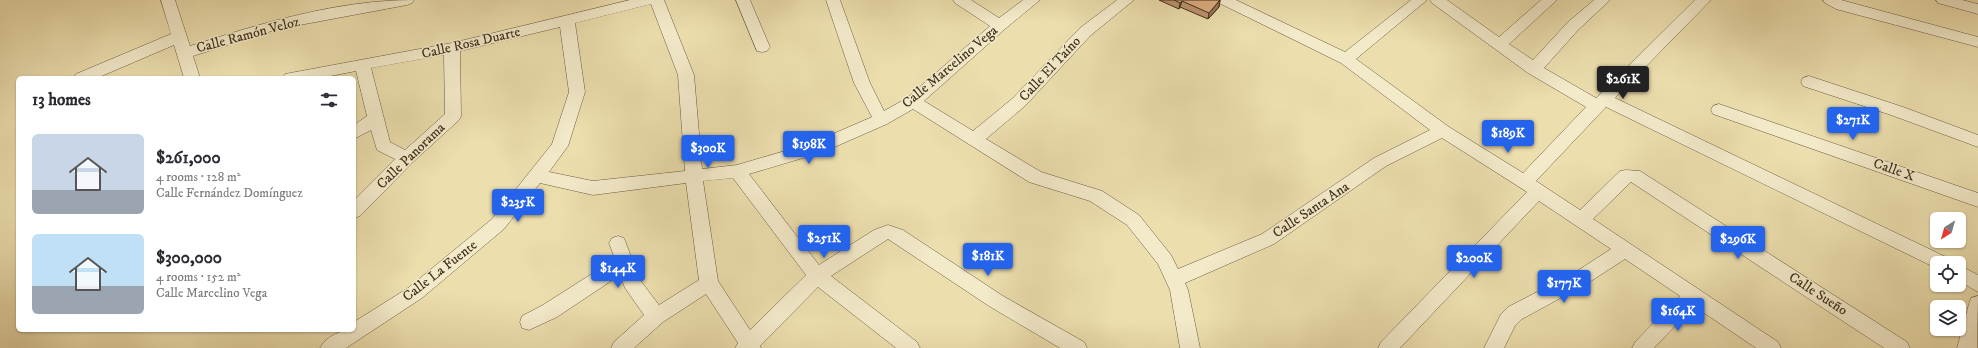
<!DOCTYPE html>
<html lang="en">
<head>
<meta charset="utf-8">
<style>
  :root { --surface:#fff; --page:#f7f7f7; --text:#2b2b33; --muted:#7c7c81; --accent:#2563eb }
  body { margin:0; font-family:"IM FELL DW Pica",serif; background:var(--page); color:var(--text); height:100vh; display:flex; flex-direction:column; font-size:15px; white-space:nowrap }
  * { box-sizing:border-box; margin:0 }
  p { font-size:13px; color:var(--muted) }
  .icon { flex:none; width:22px; height:22px; fill:none; stroke:currentColor; stroke-width:2; stroke-linecap:round; stroke-linejoin:round }
  .map { position:relative; flex:1; overflow:hidden }
  .details { position:absolute; left:16px; top:76px; width:340px; height:256px; display:flex; flex-direction:column; background:var(--surface); border-radius:6px; box-shadow:0 1px 3px #0004 }
  .details>* { flex:none }
  .needle { width:26px; rotate:217deg }
  .fabs { position:absolute; left:1930px; top:212px; display:grid; gap:8px }
  .fabs a { display:grid; place-items:center; width:36px; height:36px; border-radius:6px; background:var(--surface); box-shadow:0 1px 3px #0004; font-size:20px }
  .price { position:absolute; translate:-50% -34px; padding:0 9px; border-radius:4px; background:var(--accent); color:#fff; font-size:13px; line-height:26px; filter:drop-shadow(0 1px 2px #0008) }
  .price::after { content:''; position:absolute; left:50%; top:24px; width:12px; height:9px; margin-left:-6px; background:inherit; clip-path:polygon(0 0,100% 0,50% 100%) }
  .price.selected { background:#222; color:#fff }
  ul { padding:0; list-style:none }
  li { display:flex; align-items:center; gap:12px; height:100px; padding:0 16px }
  li span { display:grid; place-items:center; flex:none; width:112px; height:80px; border-radius:6px; color:#555 }
  li>.icon { margin-inline-start:auto }
  span .icon { width:48px; height:48px; fill:#fffc; stroke-width:1 }
  li b { font-size:17px }
  h2 { display:flex; justify-content:space-between; align-items:center; height:48px; padding:0 16px; font-size:17px }
  .map>svg:first-child { display:block }
</style>
</head>
<body>
<div class="map">
<svg width="1978" height="348" viewBox="0 0 1978 348">
  <rect width="100%" height="100%" fill="#ecdead"/>
  <filter id="stains"><feTurbulence type="fractalNoise" baseFrequency=".005" numOctaves="4"/><feColorMatrix values="0 0 0 0 .2 0 0 0 0 .09 0 0 0 0 .02 0 0 0 .5 -.17"/></filter>
  <radialGradient id="worn" r=".72"><stop offset=".6" stop-color="#630" stop-opacity="0"/><stop offset="1" stop-color="#630" stop-opacity=".3"/></radialGradient>
  <g fill="none" stroke-linecap="round" stroke-linejoin="round">
    <defs>
      <path id="minor" d="M161 0H175L190 46C263 23 337 0 414 0L412 3 407 5 278 29 193 56 200 78H184L174 45 97 78H74L76 74 171 34Z
        M630 0H664L694 75 702 169 737 165 812 143 872 117 854 83 826 0H840L870 83 884 111 907 98 990 26 955 3 953 0H971L999 18 1023 0H1040L1005 29 924 101 973 131 1013 98 1080 28 1117 0H1134L1090 36 1025 106 986 139 1041 172 1102 191 1139 215 1171 255 1178 269 1262 234 1374 158 1430 130 1341 63 1219 3 1217 0H1236L1345 52 1411 0H1427L1356 59 1449 127 1523 173 1586 107 1528 73 1432 3 1430 0H1447L1499 37 1541 0H1557L1509 44 1533 60 1568 22 1594 0H1610L1578 30 1544 68 1596 98 1695 0H1711L1615 98 1948 258 1951 263H1937V269L1936 268 1606 107 1536 181 1580 210 1620 171 1626 170 1640 171 1907 342 1910 348H1884L1631 182 1593 219 1778 342 1781 348H1756L1694 306 1654 348H1632L1635 342 1680 296 1625 259 1588 283 1522 319 1515 326 1504 348H1484L1501 314 1508 307 1574 273 1611 249 1539 201 1400 348H1378L1381 342 1527 192 1442 138 1386 166 1274 244 1185 283 1188 290 1200 348H1180L1170 290 1158 264 1127 225 1090 201 1029 182 913 109 887 124 823 152 749 174 819 265 874 230 888 225 903 230 1003 296 1084 342 1087 348H1060L989 306 888 239 831 276 917 342 920 348H896L818 287 760 346 761 348H735L738 343 706 294 663 322 634 348H611L614 342 644 315 625 288 620 275 557 317 529 330 522 328 520 322 522 316 543 305 615 259 609 243 612 238 618 236 624 238 640 280 659 305 699 280 686 183 593 195 540 183 504 229 422 298 346 348H320C326 336 341 330 354 330V322L408 288 492 219 552 144 569 92 560 27 460 51 461 116 459 120 413 162 360 216 354 218V200L395 159 377 150 371 130 354 139V125L367 116 356 71 320 78H283L285 74 452 43ZM651 4 678 75 685 171 593 181 549 172 568 146 585 92 575 23ZM444 55 445 114 405 150 390 142 371 68ZM733 178 806 275 750 330 718 281 703 181Z
        M736 0H750L770 47 767 51 762 52 757 51Z
        M1823 0H1841L1978 37V47L1836 9 1825 3Z
        M1936 0H1962L1978 4V14L1938 3Z
        M1809 76 1903 107 1978 135V147L1891 115 1803 86 1801 82 1803 78Z
        M1719 104 1978 193V207L1713 114 1711 110 1713 106Z
        M1959 265 1978 275V292L1959 281Z
        M1978 296 1977 348H1957L1969 304 1971 298Z"/>
    </defs>
    <use href="#minor" stroke="#6a5b40" stroke-width="1"/>
    <use href="#minor" fill="#f3eaca" fill-rule="evenodd"/>
  </g>
  <path fill="#bc936e" stroke="#3f2f1b" d="M1159 0H1220L1219 7 1208 19 1180 7 1179 9Z"/>
  <path fill="#99785a" stroke="#3f2f1b" d="M1220 0 1219 7 1208 19 1209 13Z
    M1182 1 1180 7 1179 9 1180 3Z"/>
  <path fill="#dbab80" stroke="#3f2f1b" d="M1174 0H1220L1209 13 1182 1 1180 3Z"/>
  <g text-anchor="middle" dominant-baseline="central" stroke-width="3" stroke-linejoin="round" paint-order="stroke">
    <g font-size="14" fill="#3f2f1b" stroke="#f3eaca">
      <text transform="translate(248 35) rotate(-15)">Calle Ramón Veloz</text>
      <text transform="translate(471 43) rotate(-13)">Calle Rosa Duarte</text>
      <text transform="translate(950 67) rotate(-40)">Calle Marcelino Vega</text>
      <text transform="translate(1050 69) rotate(-47)">Calle El Taíno</text>
      <text transform="translate(411 156) rotate(-44)">Calle Panorama</text>
      <text transform="translate(1894 170) rotate(19)">Calle X</text>
      <text transform="translate(1311 210) rotate(-34)">Calle Santa Ana</text>
      <text transform="translate(440 271) rotate(-38)">Calle La Fuente</text>
      <text transform="translate(1818 294) rotate(33)">Calle Sueño</text>
    </g>
  </g>
  <rect width="100%" height="100%" filter="url(#stains)"/>
  <rect width="100%" height="100%" fill="url(#worn)"/>
</svg>
<div class="fabs">
<a><svg class="needle" viewBox="-14 -14 28 28"><path d="M0-13l5 13h-10z" fill="#e53935"/><path d="M0 13l5-13h-10z" fill="#7c7c81"/></svg></a>
<a><svg class="icon" aria-label="locate" viewBox="0 0 24 24"><circle cx="12" cy="12" r="6"/><path d="M12 2v4M12 18v4M2 12h4M18 12h4"/></svg></a>
<a><svg class="icon" aria-label="layers" viewBox="0 0 24 24"><path d="M12 4l9 5-9 5-9-5zM3 14l9 5 9-5"/></svg></a>
</div>
<b class="price selected" style="left:1623px;top:100px">$261K</b>
<b class="price" style="left:1853px;top:141px">$271K</b>
<b class="price" style="left:1508px;top:154px">$189K</b>
<b class="price" style="left:809px;top:165px">$198K</b>
<b class="price" style="left:708px;top:169px">$300K</b>
<b class="price" style="left:518px;top:223px">$235K</b>
<b class="price" style="left:824px;top:259px">$251K</b>
<b class="price" style="left:1738px;top:260px">$296K</b>
<b class="price" style="left:988px;top:277px">$181K</b>
<b class="price" style="left:1474px;top:279px">$200K</b>
<b class="price" style="left:618px;top:289px">$144K</b>
<b class="price" style="left:1564px;top:304px">$177K</b>
<b class="price" style="left:1678px;top:332px">$164K</b>
<section class="details">
<h2>13 homes<svg class="icon" aria-label="filters" viewBox="0 0 24 24"><path d="M4 7h16M4 17h16"/><circle cx="9" cy="7" r="2"/><circle cx="15" cy="17" r="2"/></svg></h2>
<ul>
<li><span style="background:linear-gradient(#c9d6e8 70%,#9aa5b1 0)"><svg class="icon" aria-label="home" viewBox="0 0 24 24"><path d="M3 11l9-7 9 7M6 9v11h12V9"/></svg></span><div><b>$261,000</b><p>4 rooms · 128 m²</p><p>Calle Fernández Domínguez</p></div></li>
<li><span style="background:linear-gradient(#bfe0f5 65%,#9aa5b1 0)"><svg class="icon" aria-label="home" viewBox="0 0 24 24"><path d="M3 11l9-7 9 7M6 9v11h12V9"/></svg></span><div><b>$300,000</b><p>4 rooms · 152 m²</p><p>Calle Marcelino Vega</p></div></li>
</ul>
</section>
</div>
</body>
</html>
